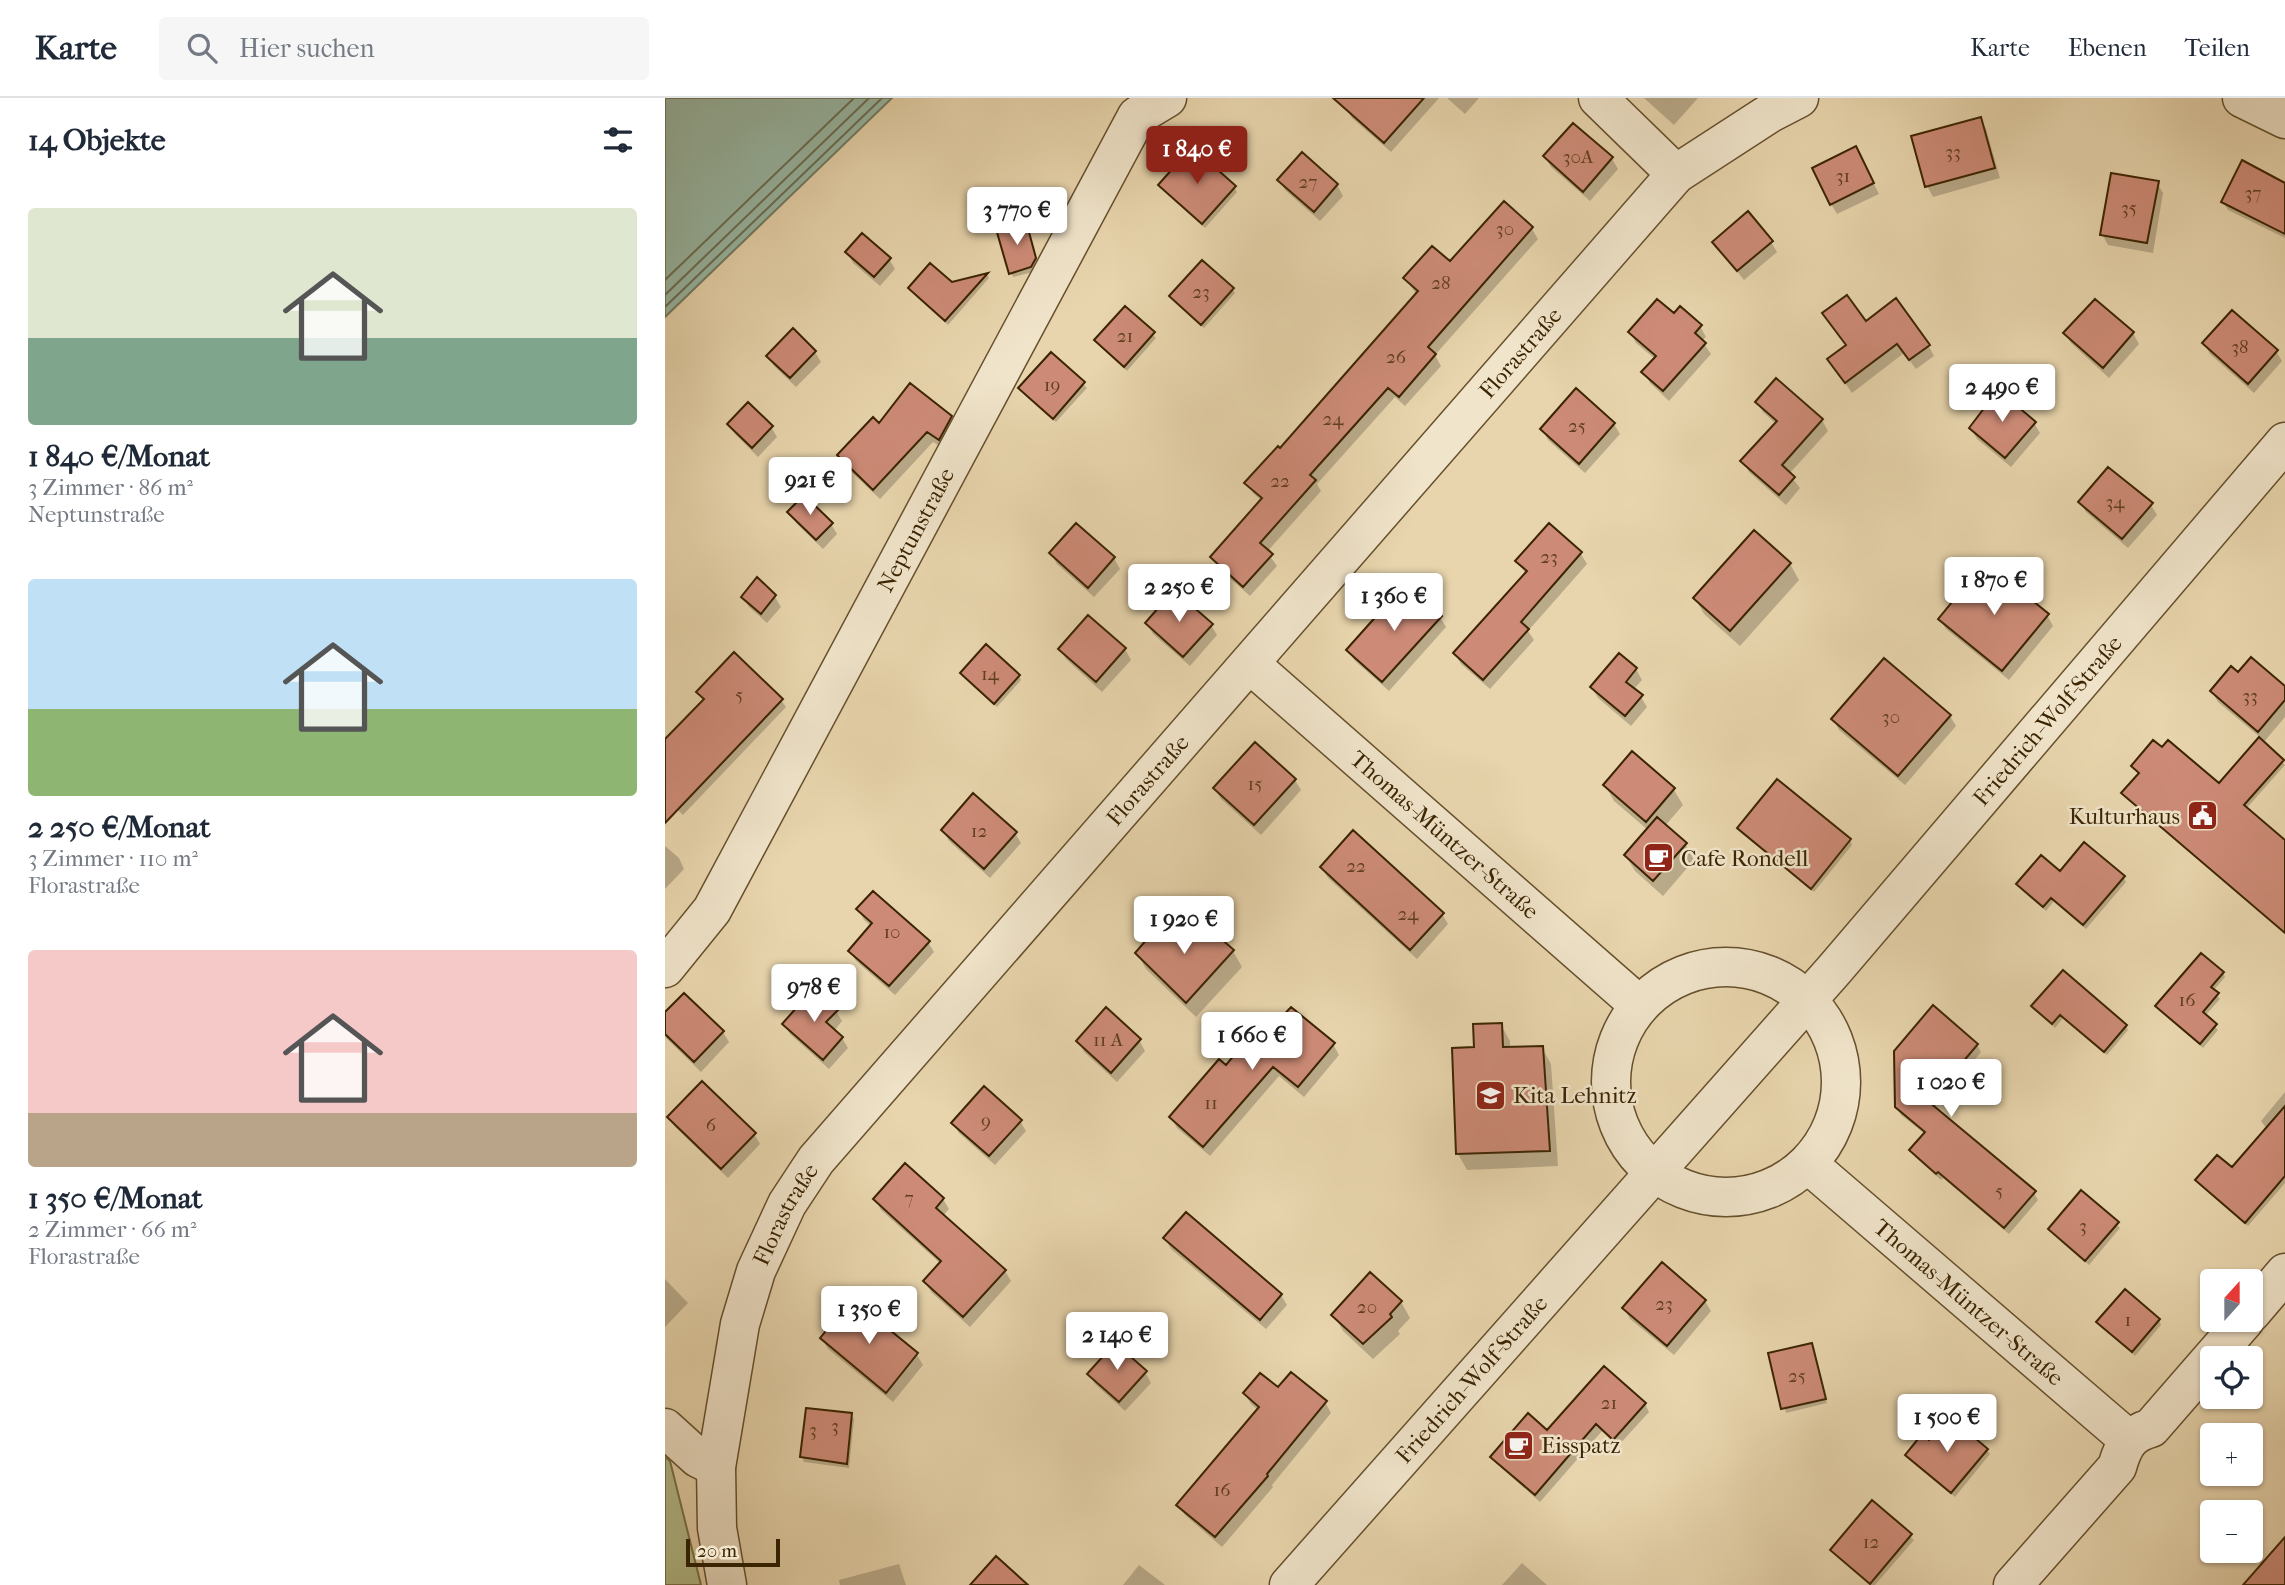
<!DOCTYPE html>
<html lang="de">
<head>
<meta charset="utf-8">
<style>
  :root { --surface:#fff; --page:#f6f6f7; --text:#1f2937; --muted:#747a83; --line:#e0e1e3; --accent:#8f2418 }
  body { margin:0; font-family:"IM FELL French Canon",serif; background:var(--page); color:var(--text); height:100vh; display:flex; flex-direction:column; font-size:26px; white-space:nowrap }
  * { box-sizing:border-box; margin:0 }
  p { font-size:23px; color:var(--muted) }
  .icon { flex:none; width:38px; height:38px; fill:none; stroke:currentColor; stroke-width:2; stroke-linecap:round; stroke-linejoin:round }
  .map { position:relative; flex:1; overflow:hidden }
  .panel { display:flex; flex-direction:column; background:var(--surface); width:665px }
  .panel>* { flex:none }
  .needle { width:46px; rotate:21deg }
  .tools { position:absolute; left:1535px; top:1171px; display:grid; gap:14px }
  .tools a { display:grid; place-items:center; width:63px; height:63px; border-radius:7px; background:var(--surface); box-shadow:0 2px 5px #0004; font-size:35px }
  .scale { position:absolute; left:21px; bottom:18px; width:94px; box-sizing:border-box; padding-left:7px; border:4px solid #3b2402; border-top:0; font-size:19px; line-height:24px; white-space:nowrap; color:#3b2402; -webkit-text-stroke:5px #f0e4ca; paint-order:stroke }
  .price { position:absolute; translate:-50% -60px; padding:0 16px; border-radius:7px; background:#fff; color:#222; font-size:23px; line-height:46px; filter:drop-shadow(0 2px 4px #0008) }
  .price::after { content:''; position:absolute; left:50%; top:42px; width:21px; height:16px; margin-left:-10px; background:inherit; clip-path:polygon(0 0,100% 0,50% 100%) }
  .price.active { background:var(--accent); color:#fff }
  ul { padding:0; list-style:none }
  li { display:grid; align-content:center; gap:14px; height:371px; padding:0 28px }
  li span { display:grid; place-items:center; height:217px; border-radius:7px; color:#555 }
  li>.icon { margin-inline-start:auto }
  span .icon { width:126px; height:126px; fill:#fffc; stroke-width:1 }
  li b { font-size:30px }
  h2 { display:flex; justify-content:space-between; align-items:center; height:84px; padding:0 28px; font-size:30px }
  header { display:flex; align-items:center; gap:42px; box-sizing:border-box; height:98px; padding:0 35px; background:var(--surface); border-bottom:2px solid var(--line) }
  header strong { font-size:33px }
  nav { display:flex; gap:38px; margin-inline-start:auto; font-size:24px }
  .search { width:490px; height:63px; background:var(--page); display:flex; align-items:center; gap:18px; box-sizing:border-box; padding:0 24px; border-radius:7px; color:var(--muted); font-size:26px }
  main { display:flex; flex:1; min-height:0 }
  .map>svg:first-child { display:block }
</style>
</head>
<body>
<header>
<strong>Karte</strong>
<div class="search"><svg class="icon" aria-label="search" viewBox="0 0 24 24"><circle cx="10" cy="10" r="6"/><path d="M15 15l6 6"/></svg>Hier suchen</div>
<nav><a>Karte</a><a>Ebenen</a><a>Teilen</a></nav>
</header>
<main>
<section class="panel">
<h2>14 Objekte<svg class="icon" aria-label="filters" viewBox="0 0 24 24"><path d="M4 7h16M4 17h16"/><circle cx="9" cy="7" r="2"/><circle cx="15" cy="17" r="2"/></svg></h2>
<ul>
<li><span style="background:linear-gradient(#dfe7d0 60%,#7fa58c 0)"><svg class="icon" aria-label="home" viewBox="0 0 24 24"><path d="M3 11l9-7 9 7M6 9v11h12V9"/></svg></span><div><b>1 840 €/Monat</b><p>3 Zimmer · 86 m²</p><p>Neptunstraße</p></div></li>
<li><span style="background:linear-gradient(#bfe0f5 60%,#8fb573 0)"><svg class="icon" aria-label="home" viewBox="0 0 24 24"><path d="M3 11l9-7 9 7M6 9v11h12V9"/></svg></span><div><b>2 250 €/Monat</b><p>3 Zimmer · 110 m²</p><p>Florastraße</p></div></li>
<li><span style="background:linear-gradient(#f6c9c9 75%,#b9a48a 0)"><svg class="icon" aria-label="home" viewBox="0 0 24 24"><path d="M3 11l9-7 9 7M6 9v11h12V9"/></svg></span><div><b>1 350 €/Monat</b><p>2 Zimmer · 66 m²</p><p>Florastraße</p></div></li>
</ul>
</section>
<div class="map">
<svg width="1620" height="1487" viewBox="0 0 1620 1487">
  <rect width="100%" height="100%" fill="#e8d5ad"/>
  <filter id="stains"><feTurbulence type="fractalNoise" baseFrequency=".00286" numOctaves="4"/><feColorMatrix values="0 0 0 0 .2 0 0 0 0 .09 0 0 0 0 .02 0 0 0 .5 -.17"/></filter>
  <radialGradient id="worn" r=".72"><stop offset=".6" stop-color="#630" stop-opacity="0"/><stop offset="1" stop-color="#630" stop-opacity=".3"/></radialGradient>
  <path fill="#b3be8c" stroke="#777147" stroke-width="2" d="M0 1359 5 1363 36 1487H0Z"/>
  <path fill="#98b9a6" stroke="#737d64" stroke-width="2" d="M0 0H227L0 219Z"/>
  <path fill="#0003" d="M689 0H774L726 54 687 20 681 9Z
    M782 0H814L800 16Z
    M979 0H1033L1009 27Z
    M1315 21 1321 31 1335 80 1268 99 1262 88Z
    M909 27 947 61 953 71 925 103 886 69 880 59Z
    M637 57 672 87 678 98 655 123 620 92 614 82Z
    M1196 61 1214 96 1172 116 1166 106Z
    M1578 65 1620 87V140L1563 112 1558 104Z
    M1492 85 1498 95 1488 155 1443 147 1437 136Z
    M496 87 569 89 572 94 540 130Z
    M362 129 373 165 368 174 348 179 346 175Z
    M867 131 873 141 770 257 776 268 740 308 730 299 652 386 656 393 602 454 612 468 585 498 553 470 547 459 597 403 588 395 582 385 615 352 752 197 740 180 785 166Z
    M1049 144H1106L1112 154 1079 182Z
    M182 154 224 161 230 171 215 188 188 165Z
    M322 177 324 180 283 227 245 190 286 186Z
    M567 191 570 195 539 230 506 199Z
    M1430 203 1468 235 1474 246 1444 280 1406 245 1400 235Z
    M460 210 491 240 462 273 431 243Z
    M1009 218 1035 228 1041 239 1037 243 1046 256 1004 303 985 285 979 274 990 261 971 245 965 234Z
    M1201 225 1263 247 1269 258 1251 271 1239 255 1187 295 1164 262 1183 248Z
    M1539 245 1611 253 1617 263 1589 295 1545 256Z
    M150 254 156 264 131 289 109 268 103 258Z
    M386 256 422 290 391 324 355 290Z
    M1092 304 1157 322 1163 333 1124 376 1135 390 1121 407 1084 374 1078 363 1111 326 1098 314Z
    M285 319 291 330 280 351 268 344 215 401 180 368 174 357 214 327Z
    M1369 325 1375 335 1346 369 1312 341 1306 331Z
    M64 326 106 329 112 339 93 359 70 336Z
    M949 326 955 336 920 375 883 342 877 331Z
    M1415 404 1486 407 1492 417 1463 450 1421 414Z
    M125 414 166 426 172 436 158 451 131 425Z
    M411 427 449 460 455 471 429 499 392 466 386 456Z
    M884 427 916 456 922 466 863 533 869 542 825 591 796 566 790 556 861 476 852 463Z
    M1125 466 1134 482 1075 548 1039 516 1030 500Z
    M78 499H110L116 509 102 525 84 509Z
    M1382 517 1388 528 1344 582 1281 531 1275 521Z
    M423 519 460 551 466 562 437 594 401 561 395 551Z
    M775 519 781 529 724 593 689 562 683 552Z
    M482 526 546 527 552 537 525 568 488 536Z
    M954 557 971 571 977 582 968 592 976 599 982 609 966 628 933 600 927 590Z
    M1586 561 1620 591V619L1598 645 1620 667 1581 711 1620 744V836L1458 696 1475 676 1468 668 1554 687 1596 640 1553 604 1547 594 1573 576Z
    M297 576 354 578 356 582 332 609Z
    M33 594 116 602 121 609 18 717 0 700V644L39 603Z
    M1285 618 1291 628 1240 687 1174 632 1168 621Z
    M968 656 1009 692 1018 707 1000 728 1020 746 1029 762 998 798 970 773 961 758 983 732 949 703 940 687Z
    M630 682 636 692 596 737 556 701 550 691Z
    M1074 730 1185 742 1187 747 1149 794 1076 735Z
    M278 733 350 735 356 745 325 780 284 743Z
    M0 748 14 760 19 771 0 791Z
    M657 770 777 816 783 826 752 861 663 780Z
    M1395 776 1458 779 1461 784 1421 831 1389 803 1381 813 1353 786Z
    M193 811 263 844 269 854 230 897 191 863 185 853 207 829 199 822Z
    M568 853 577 869 531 919 481 871 472 855Z
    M1558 875 1560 879 1548 893 1555 901 1540 918 1553 932 1538 950 1492 908Z
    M19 897 58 934 64 944 36 974 0 939V917Z
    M1368 908 1461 928 1463 932 1442 957 1398 920 1390 930Z
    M1268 910 1312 947 1316 954 1269 1010 1369 1095 1373 1102 1344 1136 1278 1080 1276 1082 1250 1059 1246 1052 1260 1036 1236 1017 1231 1009Z
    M171 913 177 923 169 933 177 940 183 950 164 971 125 936 119 926Z
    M613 927 668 946 674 957 639 999 614 978 545 1058 512 1030 506 1019Z
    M836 927 845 943V951L877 950 886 966 893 1068 802 1072 793 1056 810 951Z
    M474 942 480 953 452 984 419 954 413 943Z
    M1620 994V1085L1583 1128 1532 1083 1567 1072 1602 1031 1596 1023Z
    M4 1019 89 1036 95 1046 63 1080 10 1029Z
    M355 1023 361 1033 330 1067 294 1035 288 1025Z
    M1416 1094 1455 1130 1424 1167 1385 1131Z
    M210 1101H278L284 1111 278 1118 340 1173 346 1183 305 1229 266 1194 260 1184 276 1166 216 1112Z
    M500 1140 616 1197 622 1207 601 1231 506 1151Z
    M0 1181 23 1205 0 1229Z
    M188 1203 252 1257 258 1267 228 1304 163 1251 157 1240Z
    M1040 1203 1046 1213 1009 1257 965 1221 959 1210Z
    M736 1204 745 1220 733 1233 735 1236 708 1261 678 1233 669 1217Z
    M1494 1222 1496 1227 1470 1258 1433 1224Z
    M1149 1251 1162 1305 1121 1315 1105 1257Z
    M480 1274 486 1285 460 1313 430 1286 424 1276Z
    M613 1292 660 1304 666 1315 607 1387 608 1389 557 1449 520 1417 514 1407 594 1313 586 1306 580 1296Z
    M980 1306 984 1314 953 1348 937 1333 875 1404 832 1366 827 1359Z
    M186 1317 189 1321 184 1370 139 1364 137 1359Z
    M1264 1344 1322 1352 1325 1356 1290 1399 1242 1357Z
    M1207 1405 1249 1442 1210 1487H1205L1167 1452Z
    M857 1465 882 1487H837Z
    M234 1466 241 1487H175L174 1482Z
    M474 1467 500 1487H458Z"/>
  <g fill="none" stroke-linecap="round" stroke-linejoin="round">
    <path stroke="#6a6e54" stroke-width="2" d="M0 182 189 0
      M0 197 204 0
      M0 209 217 0"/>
  </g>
  <path fill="#cd8b77" stroke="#3b2402" stroke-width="2" d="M668 0H759L719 45Z
    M1316 19 1330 70 1260 89 1246 38Z
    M908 25 948 59 918 94 878 58Z
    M1191 48 1209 85 1165 107 1147 70Z
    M527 49 571 88 537 126 493 87Z
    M637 54 673 86 649 114 612 82Z
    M1577 62 1620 85V136L1556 104Z
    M1446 75 1494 83 1482 145 1435 137Z
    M839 103 868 129 763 249 771 256 734 299 723 290 645 377 651 382 595 445 608 456 578 489 545 459 597 400 579 385 613 348 615 350 753 193 738 180 767 148 785 163Z
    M1083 113 1108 143 1072 173 1047 144Z
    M361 123 371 160 366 169 344 176 331 131Z
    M197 135 226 160 209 179 180 154Z
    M537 162 569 190 536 227 504 198Z
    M265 165 287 184 323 175 280 223 243 190Z
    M1182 197 1201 223 1231 200 1265 247 1244 262 1232 246 1180 285 1162 261 1181 247 1157 215Z
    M992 201 1009 215 1015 208 1037 227 1030 235 1041 245 998 293 976 274 991 258 963 234Z
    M1430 201 1469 234 1438 270 1398 235Z
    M460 208 490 234 459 269 429 242Z
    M1567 212 1613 252 1583 286 1537 245Z
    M128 230 151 253 125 280 101 258Z
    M386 254 420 284 388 321 353 290Z
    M1111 280 1158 321 1117 367 1130 379 1114 397 1075 363 1112 323 1090 304Z
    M245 285 287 318 274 342 262 334 208 392 172 357 208 319 214 325Z
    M911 290 950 325 914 366 875 331Z
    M1333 292 1371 324 1340 360 1304 330Z
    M83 304 108 328 87 350 62 326Z
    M1443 369 1488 405 1457 441 1413 404Z
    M139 397 168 425 151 442 122 414Z
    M411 425 450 459 423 490 384 455Z
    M884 425 917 454 856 524 864 531 818 582 788 555 862 473 850 463Z
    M1089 432 1126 465 1065 533 1028 500Z
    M1320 464 1384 516 1337 573 1273 521Z
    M92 479 111 497 96 516 76 499Z
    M740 486 777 518 717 584 681 552Z
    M509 492 548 526 518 559 480 525Z
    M423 517 461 550 431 584 393 551Z
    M321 546 355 577 329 606 295 575Z
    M69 554 118 601 0 725V641L39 601 31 594Z
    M954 555 972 570 961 584 978 597 960 618 925 589Z
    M1586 559 1620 588V602L1593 634 1545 593 1566 568 1573 574Z
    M1219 560 1286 617 1233 678 1166 621Z
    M1594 639 1619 662 1579 707 1620 742V835L1456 695 1474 675 1466 668 1488 642 1497 649 1503 642 1554 685Z
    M590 644 631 681 589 727 548 690Z
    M967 653 1010 690 981 724 938 687Z
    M1112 681 1186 741 1146 791 1072 730Z
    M308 695 352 734 319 771 276 732Z
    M992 719 1022 745 988 783 959 757Z
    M688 732 779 815 745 852 655 769Z
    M1419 744 1460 778 1418 827 1386 800 1378 809 1351 786 1376 757 1395 773Z
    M208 793 265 843 224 888 183 853 207 825 191 811Z
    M502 818 520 834 532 820 569 852 521 905 470 855Z
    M1536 855 1559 874 1546 889 1554 895 1538 914 1552 926 1535 946 1490 908Z
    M1398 872 1462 927 1439 954 1395 917 1387 926 1366 908Z
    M149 890 173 912 161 924 178 939 158 962 117 926Z
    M19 895 59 933 29 964 0 936V914Z
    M1268 907 1313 946 1264 1004 1371 1093 1339 1130 1273 1074 1271 1076 1244 1052 1260 1034 1230 1009 1229 953Z
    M441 909 476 941 446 975 411 943Z
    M626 909 670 945 633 989 608 969 538 1049 504 1019 554 961 561 967 603 916 612 924Z
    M837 925 838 949 878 948 885 1053 791 1056 787 950 809 949 808 926Z
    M37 983 91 1035 56 1071 2 1019Z
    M319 988 357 1022 324 1058 286 1025Z
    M1620 1008V1078L1580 1125 1530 1082 1552 1057 1567 1069Z
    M240 1065 279 1100 271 1110 341 1172 298 1219 258 1183 276 1163 208 1101Z
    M1416 1092 1454 1124 1420 1163 1383 1131Z
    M521 1114 617 1196 595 1222 498 1140Z
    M997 1164 1041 1202 1002 1248 957 1210Z
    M705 1174 737 1203 725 1216 727 1219 698 1246 666 1217Z
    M1460 1191 1495 1221 1467 1254 1431 1224Z
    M187 1201 253 1255 221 1295 155 1240Z
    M450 1245 482 1273 454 1304 422 1276Z
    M1147 1245 1161 1301 1116 1311 1103 1255Z
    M939 1268 981 1305 948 1342 931 1326 870 1397 825 1359 863 1315 882 1332Z
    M626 1274 662 1303 602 1376 603 1378 550 1439 511 1407 594 1309 578 1295 595 1275 613 1289Z
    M141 1310 187 1315 182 1366 135 1359Z
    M1284 1318 1323 1351 1286 1395 1240 1357 1257 1336 1264 1342Z
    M1207 1402 1247 1436 1205 1486 1165 1452Z
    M1620 1439V1487H1578Z
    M331 1458 363 1487H305Z"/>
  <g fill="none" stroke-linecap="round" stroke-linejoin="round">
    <defs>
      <g id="minor">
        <path d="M933 0 1011 76"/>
        <path d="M1577 0 1620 21"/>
        <path id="s1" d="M585 566 974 907"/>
        <circle cx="1061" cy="984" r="115"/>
        <path id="s2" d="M0 870 47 812 472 18 502 0"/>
        <path id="s3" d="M1143 1066 1463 1341"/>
        <path d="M1586 1215 1620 1175"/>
        <path d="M0 1330 33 1360 51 1369"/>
        <path id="s4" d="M62 1487 52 1430 51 1369 75 1226 91 1173 122 1106 151 1062 1011 76 1105 15 1134 0"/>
        <path id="s5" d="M624 1487 1169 872 1620 344"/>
        <path d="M1348 1487 1452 1369C1458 1348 1464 1336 1486 1330L1580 1222"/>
      </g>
    </defs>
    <use href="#minor" stroke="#66502d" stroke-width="41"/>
    <use href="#minor" stroke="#f0e4ca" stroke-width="38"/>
  </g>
  <defs>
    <symbol id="civic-square" viewBox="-11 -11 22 22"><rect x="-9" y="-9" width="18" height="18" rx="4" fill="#8f2418" stroke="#f0e4ca"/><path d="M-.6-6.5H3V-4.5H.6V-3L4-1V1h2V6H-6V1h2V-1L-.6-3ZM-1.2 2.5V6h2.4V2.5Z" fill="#fff"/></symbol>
    <symbol id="cafe-square" viewBox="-11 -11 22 22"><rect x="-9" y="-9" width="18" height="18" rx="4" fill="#8f2418" stroke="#f0e4ca"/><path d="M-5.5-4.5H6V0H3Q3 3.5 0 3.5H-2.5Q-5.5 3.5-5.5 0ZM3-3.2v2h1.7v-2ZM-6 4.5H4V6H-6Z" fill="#fff"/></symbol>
    <symbol id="school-square" viewBox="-11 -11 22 22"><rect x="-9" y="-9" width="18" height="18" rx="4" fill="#8f2418" stroke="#f0e4ca"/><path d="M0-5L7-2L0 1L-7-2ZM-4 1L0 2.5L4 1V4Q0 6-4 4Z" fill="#fff"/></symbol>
  </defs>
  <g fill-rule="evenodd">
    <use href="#civic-square" x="1520" y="700" width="35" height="35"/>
    <use href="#cafe-square" x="976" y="742" width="35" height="35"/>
    <use href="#school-square" x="808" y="980" width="35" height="35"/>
    <use href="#cafe-square" x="836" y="1330" width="35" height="35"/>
  </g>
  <g text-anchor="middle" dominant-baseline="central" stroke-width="5" stroke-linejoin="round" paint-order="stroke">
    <g font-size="19" fill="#603e1f">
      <text x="1288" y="54">33</text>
      <text x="913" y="59">30A</text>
      <text x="1178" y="78">31</text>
      <text x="643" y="84">27</text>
      <text x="1588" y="95">37</text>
      <text x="1464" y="110">35</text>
      <text x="840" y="131">30</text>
      <text x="776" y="185">28</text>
      <text x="536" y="194">23</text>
      <text x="460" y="238">21</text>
      <text x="1575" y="249">38</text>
      <text x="731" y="259">26</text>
      <text x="387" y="287">19</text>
      <text x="668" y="321">24</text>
      <text x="912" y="328">25</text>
      <text x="615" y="383">22</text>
      <text x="1450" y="404">34</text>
      <text x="884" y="459">23</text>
      <text x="325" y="576">14</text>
      <text x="74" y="597">5</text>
      <text x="1585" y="598">33</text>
      <text x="1226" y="619">30</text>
      <text x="590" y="686">15</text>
      <text x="314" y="733">12</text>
      <text x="691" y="768">22</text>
      <text x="743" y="816">24</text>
      <text x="227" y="834">10</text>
      <text x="1522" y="902">16</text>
      <text x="443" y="942">11 A</text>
      <text x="546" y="1005">11</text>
      <text x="321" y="1023">9</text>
      <text x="46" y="1027">6</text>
      <text x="1334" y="1093">5</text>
      <text x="244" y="1100">7</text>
      <text x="1418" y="1128">3</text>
      <text x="999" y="1206">23</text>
      <text x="702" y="1209">20</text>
      <text x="1463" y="1222">1</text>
      <text x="1132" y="1278">25</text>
      <text x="944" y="1305">21</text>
      <text x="170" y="1328">3</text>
      <text x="148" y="1332">3</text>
      <text x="557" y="1392">16</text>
      <text x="1206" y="1444">12</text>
    </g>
    <g font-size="23" fill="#3b2402" stroke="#f0e4ca">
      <text stroke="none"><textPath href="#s4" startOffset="1517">Florastraße</textPath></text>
      <text stroke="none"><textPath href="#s2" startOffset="506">Neptunstraße</textPath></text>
      <text stroke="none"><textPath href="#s5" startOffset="1150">Friedrich-Wolf-Straße</textPath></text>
      <text stroke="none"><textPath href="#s4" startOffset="950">Florastraße</textPath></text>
      <text stroke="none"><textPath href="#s1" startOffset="259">Thomas-Müntzer-Straße</textPath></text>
      <text stroke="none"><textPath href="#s4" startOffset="383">Florastraße</textPath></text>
      <text stroke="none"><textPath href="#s3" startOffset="212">Thomas-Müntzer-Straße</textPath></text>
      <text stroke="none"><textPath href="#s5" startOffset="275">Friedrich-Wolf-Straße</textPath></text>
    </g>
    <g font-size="23" fill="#3b2402" stroke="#f0e4ca" text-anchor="start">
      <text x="1515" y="718" text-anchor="end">Kulturhaus</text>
      <text x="1016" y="760">Cafe Rondell</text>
      <text x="848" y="997">Kita Lehnitz</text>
      <text x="876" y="1347">Eisspatz</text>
    </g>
  </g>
  <rect width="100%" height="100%" filter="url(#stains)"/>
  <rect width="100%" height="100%" fill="url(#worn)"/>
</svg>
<div class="tools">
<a><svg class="needle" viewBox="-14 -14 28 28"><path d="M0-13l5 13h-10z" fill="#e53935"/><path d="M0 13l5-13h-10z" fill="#747a83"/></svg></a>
<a><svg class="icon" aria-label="locate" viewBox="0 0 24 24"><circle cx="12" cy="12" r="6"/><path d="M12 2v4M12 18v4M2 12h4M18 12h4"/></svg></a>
<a>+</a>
<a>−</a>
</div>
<div class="scale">20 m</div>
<b class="price active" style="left:532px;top:88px">1 840 €</b>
<b class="price" style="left:352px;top:149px">3 770 €</b>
<b class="price" style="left:1337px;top:326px">2 490 €</b>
<b class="price" style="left:145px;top:419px">921 €</b>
<b class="price" style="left:1329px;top:519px">1 870 €</b>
<b class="price" style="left:514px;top:526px">2 250 €</b>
<b class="price" style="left:729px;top:535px">1 360 €</b>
<b class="price" style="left:519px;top:858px">1 920 €</b>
<b class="price" style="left:149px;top:926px">978 €</b>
<b class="price" style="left:587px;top:974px">1 660 €</b>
<b class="price" style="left:1286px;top:1021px">1 020 €</b>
<b class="price" style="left:204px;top:1248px">1 350 €</b>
<b class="price" style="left:452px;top:1274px">2 140 €</b>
<b class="price" style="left:1282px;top:1356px">1 500 €</b>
</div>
</main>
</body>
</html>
